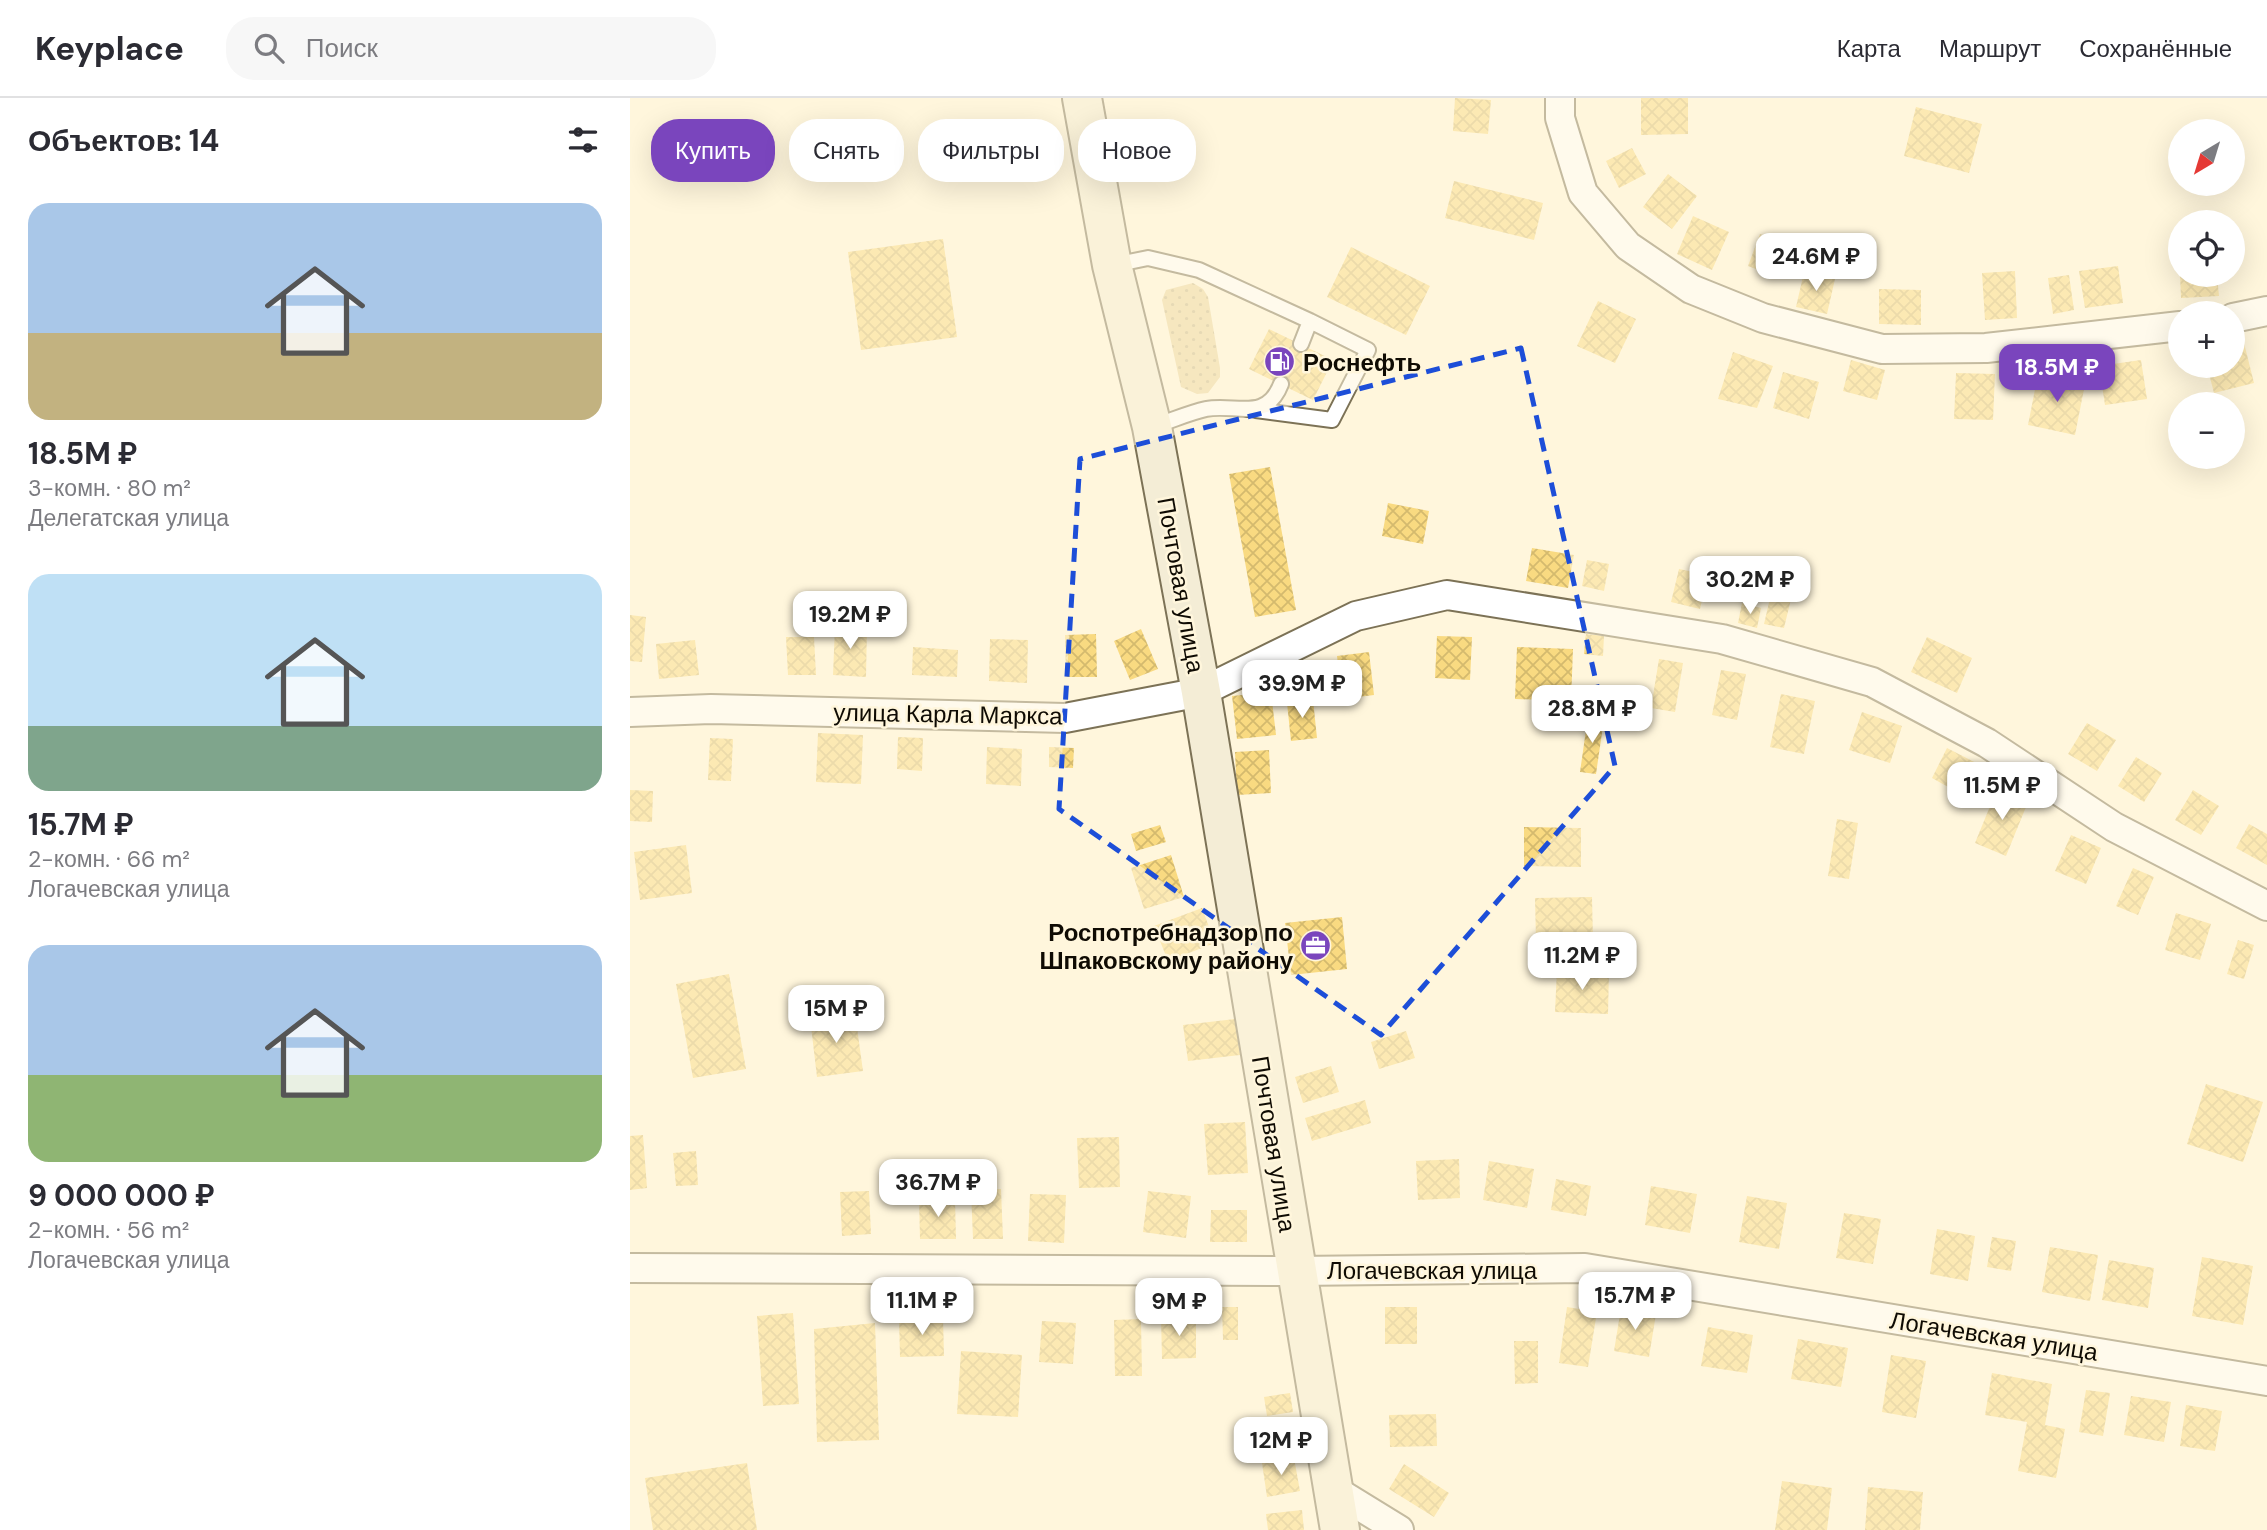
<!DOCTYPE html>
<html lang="ru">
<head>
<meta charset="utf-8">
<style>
  :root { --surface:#fff; --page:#f7f7f7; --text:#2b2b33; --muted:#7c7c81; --line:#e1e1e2; --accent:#7a45bd }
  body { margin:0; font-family:"DM Sans",sans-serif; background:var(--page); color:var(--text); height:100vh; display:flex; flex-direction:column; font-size:26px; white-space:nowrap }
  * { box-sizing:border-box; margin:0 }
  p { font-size:23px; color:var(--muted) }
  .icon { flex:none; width:38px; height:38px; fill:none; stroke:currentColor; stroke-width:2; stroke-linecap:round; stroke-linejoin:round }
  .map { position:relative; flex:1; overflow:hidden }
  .details { display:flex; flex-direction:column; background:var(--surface); width:630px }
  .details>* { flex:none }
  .banner { position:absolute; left:21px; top:21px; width:665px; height:63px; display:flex; gap:14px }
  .needle { width:46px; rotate:218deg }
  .controls { position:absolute; left:1538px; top:21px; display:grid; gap:14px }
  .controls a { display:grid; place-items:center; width:77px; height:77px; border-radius:50%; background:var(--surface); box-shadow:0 7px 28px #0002; font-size:35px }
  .price { position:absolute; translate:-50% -60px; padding:0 16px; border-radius:14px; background:#fff; color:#222; font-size:23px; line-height:46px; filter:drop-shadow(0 2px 4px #0008) }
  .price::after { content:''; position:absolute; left:50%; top:42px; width:21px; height:16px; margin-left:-10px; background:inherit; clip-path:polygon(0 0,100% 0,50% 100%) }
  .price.active { background:var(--accent); color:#fff }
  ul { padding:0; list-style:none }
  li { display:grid; align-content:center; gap:14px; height:371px; padding:0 28px }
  li span { display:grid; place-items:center; height:217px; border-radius:21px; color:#555 }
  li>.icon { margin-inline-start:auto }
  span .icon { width:126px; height:126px; fill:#fffc; stroke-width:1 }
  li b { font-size:30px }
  h2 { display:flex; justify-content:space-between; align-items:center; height:84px; padding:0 28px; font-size:30px }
  .pill { padding:0 24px; border-radius:28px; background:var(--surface); box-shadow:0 7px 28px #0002; font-size:24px; line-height:63px }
  .pill.active { background:var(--accent); color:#fff }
  header { display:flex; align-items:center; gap:42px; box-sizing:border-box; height:98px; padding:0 35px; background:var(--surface); border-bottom:2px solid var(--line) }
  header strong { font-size:33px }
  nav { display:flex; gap:38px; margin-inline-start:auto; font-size:24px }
  .search { width:490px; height:63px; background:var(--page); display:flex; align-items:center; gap:18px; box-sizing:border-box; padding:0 24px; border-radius:28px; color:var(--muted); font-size:26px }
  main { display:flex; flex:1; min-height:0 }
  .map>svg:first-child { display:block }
</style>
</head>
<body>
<header>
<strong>Keyplace</strong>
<div class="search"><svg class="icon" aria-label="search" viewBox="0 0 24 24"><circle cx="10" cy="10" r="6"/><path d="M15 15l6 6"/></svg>Поиск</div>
<nav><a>Карта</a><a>Маршрут</a><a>Сохранённые</a></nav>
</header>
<main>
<section class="details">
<h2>Объектов: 14<svg class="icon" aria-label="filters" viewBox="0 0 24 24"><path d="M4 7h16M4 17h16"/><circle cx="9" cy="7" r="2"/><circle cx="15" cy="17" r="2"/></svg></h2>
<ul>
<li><span style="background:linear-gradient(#a9c7e8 60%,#c2b280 0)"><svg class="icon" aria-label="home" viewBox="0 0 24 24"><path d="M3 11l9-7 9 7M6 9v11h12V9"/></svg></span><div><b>18.5M ₽</b><p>3-комн. · 80 m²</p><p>Делегатская улица</p></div></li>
<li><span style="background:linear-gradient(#bfe0f5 70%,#7fa58c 0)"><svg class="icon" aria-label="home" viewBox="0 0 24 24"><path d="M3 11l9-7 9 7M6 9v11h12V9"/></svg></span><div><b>15.7M ₽</b><p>2-комн. · 66 m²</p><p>Логачевская улица</p></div></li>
<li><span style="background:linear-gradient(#a9c7e8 60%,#8fb573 0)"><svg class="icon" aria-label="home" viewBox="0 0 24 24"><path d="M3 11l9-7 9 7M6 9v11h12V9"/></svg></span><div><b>9 000 000 ₽</b><p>2-комн. · 56 m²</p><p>Логачевская улица</p></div></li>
</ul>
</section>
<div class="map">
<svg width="1637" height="1432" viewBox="0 0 1637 1432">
  <defs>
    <pattern id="grass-dots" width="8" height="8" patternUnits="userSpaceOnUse" patternTransform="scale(1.75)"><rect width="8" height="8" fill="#ead59c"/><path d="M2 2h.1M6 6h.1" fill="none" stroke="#c8b685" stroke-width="1.8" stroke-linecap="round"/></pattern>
    <pattern id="building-cross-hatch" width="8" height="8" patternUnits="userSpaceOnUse" patternTransform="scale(1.75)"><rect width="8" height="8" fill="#f9da81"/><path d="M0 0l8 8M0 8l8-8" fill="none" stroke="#d4ba6e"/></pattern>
  </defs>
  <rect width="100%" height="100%" fill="#fff6dc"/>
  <path fill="url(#grass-dots)" d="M563 185 573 191 578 199 590 270V279L578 295 567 296 551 289 532 202 536 192Z"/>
  <path fill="url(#building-cross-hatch)" d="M825 0 861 2 858 36 823 33Z
    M1011 0H1058V36L1011 37Z
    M1286 9 1352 26 1339 75 1274 58Z
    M1002 50 1016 76 989 90 976 63Z
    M1038 76 1067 98 1042 131 1013 109Z
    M824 83 913 105 904 142 815 120Z
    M1063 118 1099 134 1082 172 1047 156Z
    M1130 136 1159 146 1147 179 1118 168Z
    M313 141 327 239 231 252 218 154Z
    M721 149 800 188 776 237 697 199Z
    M1488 168 1493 205 1455 210 1449 173Z
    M1385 173 1387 220 1355 222 1352 175Z
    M1174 174 1205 181 1197 216 1166 209Z
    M1439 177 1444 212 1423 216 1418 180Z
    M1550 177H1587L1589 198 1551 200Z
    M1249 191 1291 192V227L1249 226Z
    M968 203 1006 221 985 265 947 248Z
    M639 231 703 262 683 302 619 271Z
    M1613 241 1624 285 1584 295 1577 268H1603V243Z
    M1103 254 1143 268 1127 310 1088 301Z
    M1221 262 1255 272 1247 302 1213 293Z
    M1511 262 1517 301 1475 307 1469 268Z
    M1153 274 1189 284 1179 321 1143 310Z
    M1326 275 1365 276 1363 322 1324 321Z
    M1408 276 1455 286 1445 337 1398 327Z
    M640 369 666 512 625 519 599 376Z
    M758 405 799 413 793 446 752 438Z
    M902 450 944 457 938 490 896 483Z
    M957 462 979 466 974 493 952 488Z
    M1049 471 1078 477 1070 511 1041 504Z
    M1141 496 1161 501 1154 530 1134 526Z
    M1112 505 1131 510 1127 530 1108 525Z
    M0 517 16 519 12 564 0 563Z
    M205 528 237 529 236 579 203 577Z
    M511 531 528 571 500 582 484 543Z
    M466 536 467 579H436L435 537Z
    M956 536 974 538 973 558 954 556Z
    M807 538 842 539 840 582 805 580Z
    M156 539H184L186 577H158Z
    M1297 539 1342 560 1327 595 1281 574Z
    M360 541 398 542 397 585 359 583Z
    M65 542 69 577 29 581 26 546Z
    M283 549 328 552 327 579 282 577Z
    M887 549 943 551 941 603 885 601Z
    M739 554 744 597 712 601 707 558Z
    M1029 561 1053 565 1045 614 1021 610Z
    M1091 572 1116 576 1107 622 1082 617Z
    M641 594 646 637 607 641 602 598Z
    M1151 596 1185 603 1174 656 1140 649Z
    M683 602 687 640 661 643 657 605Z
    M1232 614 1272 628 1260 665 1219 652Z
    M958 618 974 621 966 676 950 674Z
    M1457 625 1486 642 1467 673 1438 656Z
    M188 635 233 637 231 686 186 684Z
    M268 639 293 640 292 673 267 671Z
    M80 640 103 641 101 683 78 682Z
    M357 649 392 651 391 688 356 686Z
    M419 649 444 650 443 670 419 669Z
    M1317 650 1352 668 1336 699 1302 680Z
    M639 652 641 695 607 697 605 654Z
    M1506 659 1532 675 1514 704 1488 688Z
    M1367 691 1398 704 1376 758 1345 745Z
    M0 692 23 693 22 724 0 723Z
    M1563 692 1589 708 1571 737 1545 722Z
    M1207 721 1228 725 1219 781 1198 778Z
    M1619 726 1637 736V767L1606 750Z
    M530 727 536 744 506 753 501 736Z
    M894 729 951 730V769L894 768Z
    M1441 737 1471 750 1456 786 1425 773Z
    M56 747 62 795 10 802 4 754Z
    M541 757 554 799 514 811 501 770Z
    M1503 770 1524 779 1508 817 1486 808Z
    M962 799 963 843H906L905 800Z
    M572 810 585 845 538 863 524 828Z
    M1546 815 1581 826 1570 862 1535 852Z
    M712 819 717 871 661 877 655 825Z
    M1608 842 1624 847 1614 881 1597 876Z
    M927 871 979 873 978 916 925 914Z
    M99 876 116 971 63 980 46 886Z
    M225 915 233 973 187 979 180 920Z
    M605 921 610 957 558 963 553 927Z
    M776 933 785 960 749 971 741 944Z
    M701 968 709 994 673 1005 665 979Z
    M1576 986 1633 1004 1613 1064 1557 1046Z
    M735 1002 741 1025 682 1043 675 1020Z
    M615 1024 618 1075 578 1077 574 1026Z
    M13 1037 17 1090 0 1092V1038Z
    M489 1039 490 1089 449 1090 447 1040Z
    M66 1053 68 1087 46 1088 43 1055Z
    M829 1061 830 1100 788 1102 786 1063Z
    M859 1063 904 1071 897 1110 853 1102Z
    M926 1081 961 1088 956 1118 921 1112Z
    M1021 1088 1067 1096 1060 1135 1015 1127Z
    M371 1091 373 1141H343L341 1093Z
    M239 1093 241 1136 212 1138 210 1094Z
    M518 1093 561 1098 556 1140 513 1134Z
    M400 1096 436 1097 434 1145 398 1143Z
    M1117 1098 1157 1105 1149 1151 1109 1144Z
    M289 1101H325L326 1141H290Z
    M581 1112H617V1144H580Z
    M1214 1115 1251 1121 1243 1166 1206 1160Z
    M1307 1131 1345 1138 1338 1183 1300 1176Z
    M1362 1139 1386 1143 1381 1173 1357 1169Z
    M1420 1149 1468 1157 1460 1203 1412 1194Z
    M1572 1159 1623 1168 1613 1227 1562 1218Z
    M1479 1162 1524 1170 1518 1210 1472 1202Z
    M592 1209H608V1242H593Z
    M755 1209H787V1246H755Z
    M937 1209 967 1214 958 1269 929 1265Z
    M991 1210 1026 1216 1019 1259 984 1253Z
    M163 1215 169 1306 133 1308 127 1218Z
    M313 1219 314 1258 270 1259 269 1220Z
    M531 1219H566V1260L532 1261Z
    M511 1221 512 1278H485L484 1222Z
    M412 1223 446 1225 443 1266 409 1264Z
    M245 1225 249 1342 187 1344 184 1231Z
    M1078 1229 1123 1237 1117 1275 1071 1268Z
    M1168 1241 1218 1250 1211 1289 1161 1281Z
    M884 1243H908V1285L885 1286Z
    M331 1253 392 1257 388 1319 327 1316Z
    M1261 1257 1296 1263 1286 1320 1252 1314Z
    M1362 1275 1422 1286 1415 1327 1435 1331 1426 1380 1388 1373 1397 1324 1355 1317Z
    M1456 1292 1480 1295 1473 1338 1449 1334Z
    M660 1295 663 1314 637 1318 634 1299Z
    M1501 1298 1541 1304 1534 1344 1494 1337Z
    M1556 1307 1592 1313 1585 1353 1550 1348Z
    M806 1316 807 1348 760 1349 759 1317Z
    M664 1360 670 1393 637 1399 632 1365Z
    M117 1365 127 1432H23L15 1380Z
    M774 1366 819 1395 804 1419 759 1391Z
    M1152 1383 1202 1390 1197 1432H1145Z
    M1238 1389 1293 1394 1290 1432H1235Z
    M672 1412 674 1432H638L636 1416Z"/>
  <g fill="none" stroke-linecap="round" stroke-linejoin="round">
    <defs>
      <path id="lane" d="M484 167 518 160 569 172 680 223 671 246
        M626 312 702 322 738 252 680 223
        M524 328C541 323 558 315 576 311 605 305 636 325 651 286"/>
      <path id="street" d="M930 0V20L953 95 998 148 1061 191 1133 220 1252 251 1356 250 1550 228
        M1603 220 1637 213
        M0 614 81 611 435 620 571 594 726 518 817 497 1092 541 1242 584 1357 645 1484 729 1637 808
        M0 1170 665 1173 955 1170 1637 1283
        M704 1392 769 1432"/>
      <path id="secondary" d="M452 0 482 167 522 329 571 594 710 1432"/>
    </defs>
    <use href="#lane" stroke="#7c7256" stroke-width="18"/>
    <use href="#street" stroke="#7c7256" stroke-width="32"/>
    <use href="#secondary" stroke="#7c7256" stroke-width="42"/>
    <use href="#lane" stroke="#fff" stroke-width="14"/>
    <use href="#street" stroke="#fff" stroke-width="28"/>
    <use href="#secondary" stroke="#f4edd6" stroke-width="38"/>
  </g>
  <path d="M0 0H1637V1432H0ZM891 250 985 668 751 937 429 711 450 361Z" fill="#fff6dc" fill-opacity=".55" fill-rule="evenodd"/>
  <path fill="none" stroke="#1d4ed8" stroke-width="5" stroke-dasharray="14 9" stroke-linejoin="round" d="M891 250 985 668 751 937 429 711 450 361Z"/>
  <defs>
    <symbol id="fuel-disc" viewBox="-11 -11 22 22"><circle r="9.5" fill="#7a45bd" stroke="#fff6dc"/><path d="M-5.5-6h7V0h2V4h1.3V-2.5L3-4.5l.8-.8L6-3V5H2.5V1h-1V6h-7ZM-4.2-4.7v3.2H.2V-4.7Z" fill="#fff"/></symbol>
    <symbol id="office-disc" viewBox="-11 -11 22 22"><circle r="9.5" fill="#7a45bd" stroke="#fff6dc"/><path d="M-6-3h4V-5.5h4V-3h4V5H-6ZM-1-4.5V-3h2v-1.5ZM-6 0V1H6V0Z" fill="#fff"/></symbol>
  </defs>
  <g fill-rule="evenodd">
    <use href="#fuel-disc" x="632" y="246" width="35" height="35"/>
    <use href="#office-disc" x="668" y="830" width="35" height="35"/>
  </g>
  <g text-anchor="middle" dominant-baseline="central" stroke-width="5" stroke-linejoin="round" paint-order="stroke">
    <g font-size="24" font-weight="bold" fill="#0f0b03" stroke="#fff6dc" text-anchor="start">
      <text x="673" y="264">Роснефть</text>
      <text x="663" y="834" text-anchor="end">Роспотребнадзор по<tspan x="663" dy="28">Шпаковскому району</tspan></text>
    </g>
    <g font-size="24" fill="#0f0b03" stroke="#fff6dc">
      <text transform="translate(551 487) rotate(80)">Почтовая улица</text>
      <text transform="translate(318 616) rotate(1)">улица Карла Маркса</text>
      <text transform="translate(644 1046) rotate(81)">Почтовая улица</text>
      <text x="802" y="1172">Логачевская улица</text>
      <text transform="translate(1364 1238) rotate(9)">Логачевская улица</text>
    </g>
  </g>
</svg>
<div class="controls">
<a><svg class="needle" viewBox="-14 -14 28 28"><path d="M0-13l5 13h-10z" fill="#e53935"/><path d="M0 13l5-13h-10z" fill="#7c7c81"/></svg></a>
<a><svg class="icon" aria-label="locate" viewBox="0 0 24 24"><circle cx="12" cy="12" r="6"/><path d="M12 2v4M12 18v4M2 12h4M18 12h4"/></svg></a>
<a>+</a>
<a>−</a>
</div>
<b class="price" style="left:1186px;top:195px">24.6M ₽</b>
<b class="price active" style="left:1427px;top:306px">18.5M ₽</b>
<b class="price" style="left:1120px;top:518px">30.2M ₽</b>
<b class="price" style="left:220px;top:553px">19.2M ₽</b>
<b class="price" style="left:672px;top:622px">39.9M ₽</b>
<b class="price" style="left:962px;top:647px">28.8M ₽</b>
<b class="price" style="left:1372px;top:724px">11.5M ₽</b>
<b class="price" style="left:952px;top:894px">11.2M ₽</b>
<b class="price" style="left:206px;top:947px">15M ₽</b>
<b class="price" style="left:308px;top:1121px">36.7M ₽</b>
<b class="price" style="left:1005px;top:1234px">15.7M ₽</b>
<b class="price" style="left:292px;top:1239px">11.1M ₽</b>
<b class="price" style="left:549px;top:1240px">9M ₽</b>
<b class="price" style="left:651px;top:1379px">12M ₽</b>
<div class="banner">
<a class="pill active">Купить</a>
<a class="pill">Снять</a>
<a class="pill">Фильтры</a>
<a class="pill">Новое</a>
</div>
</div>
</main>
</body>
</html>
